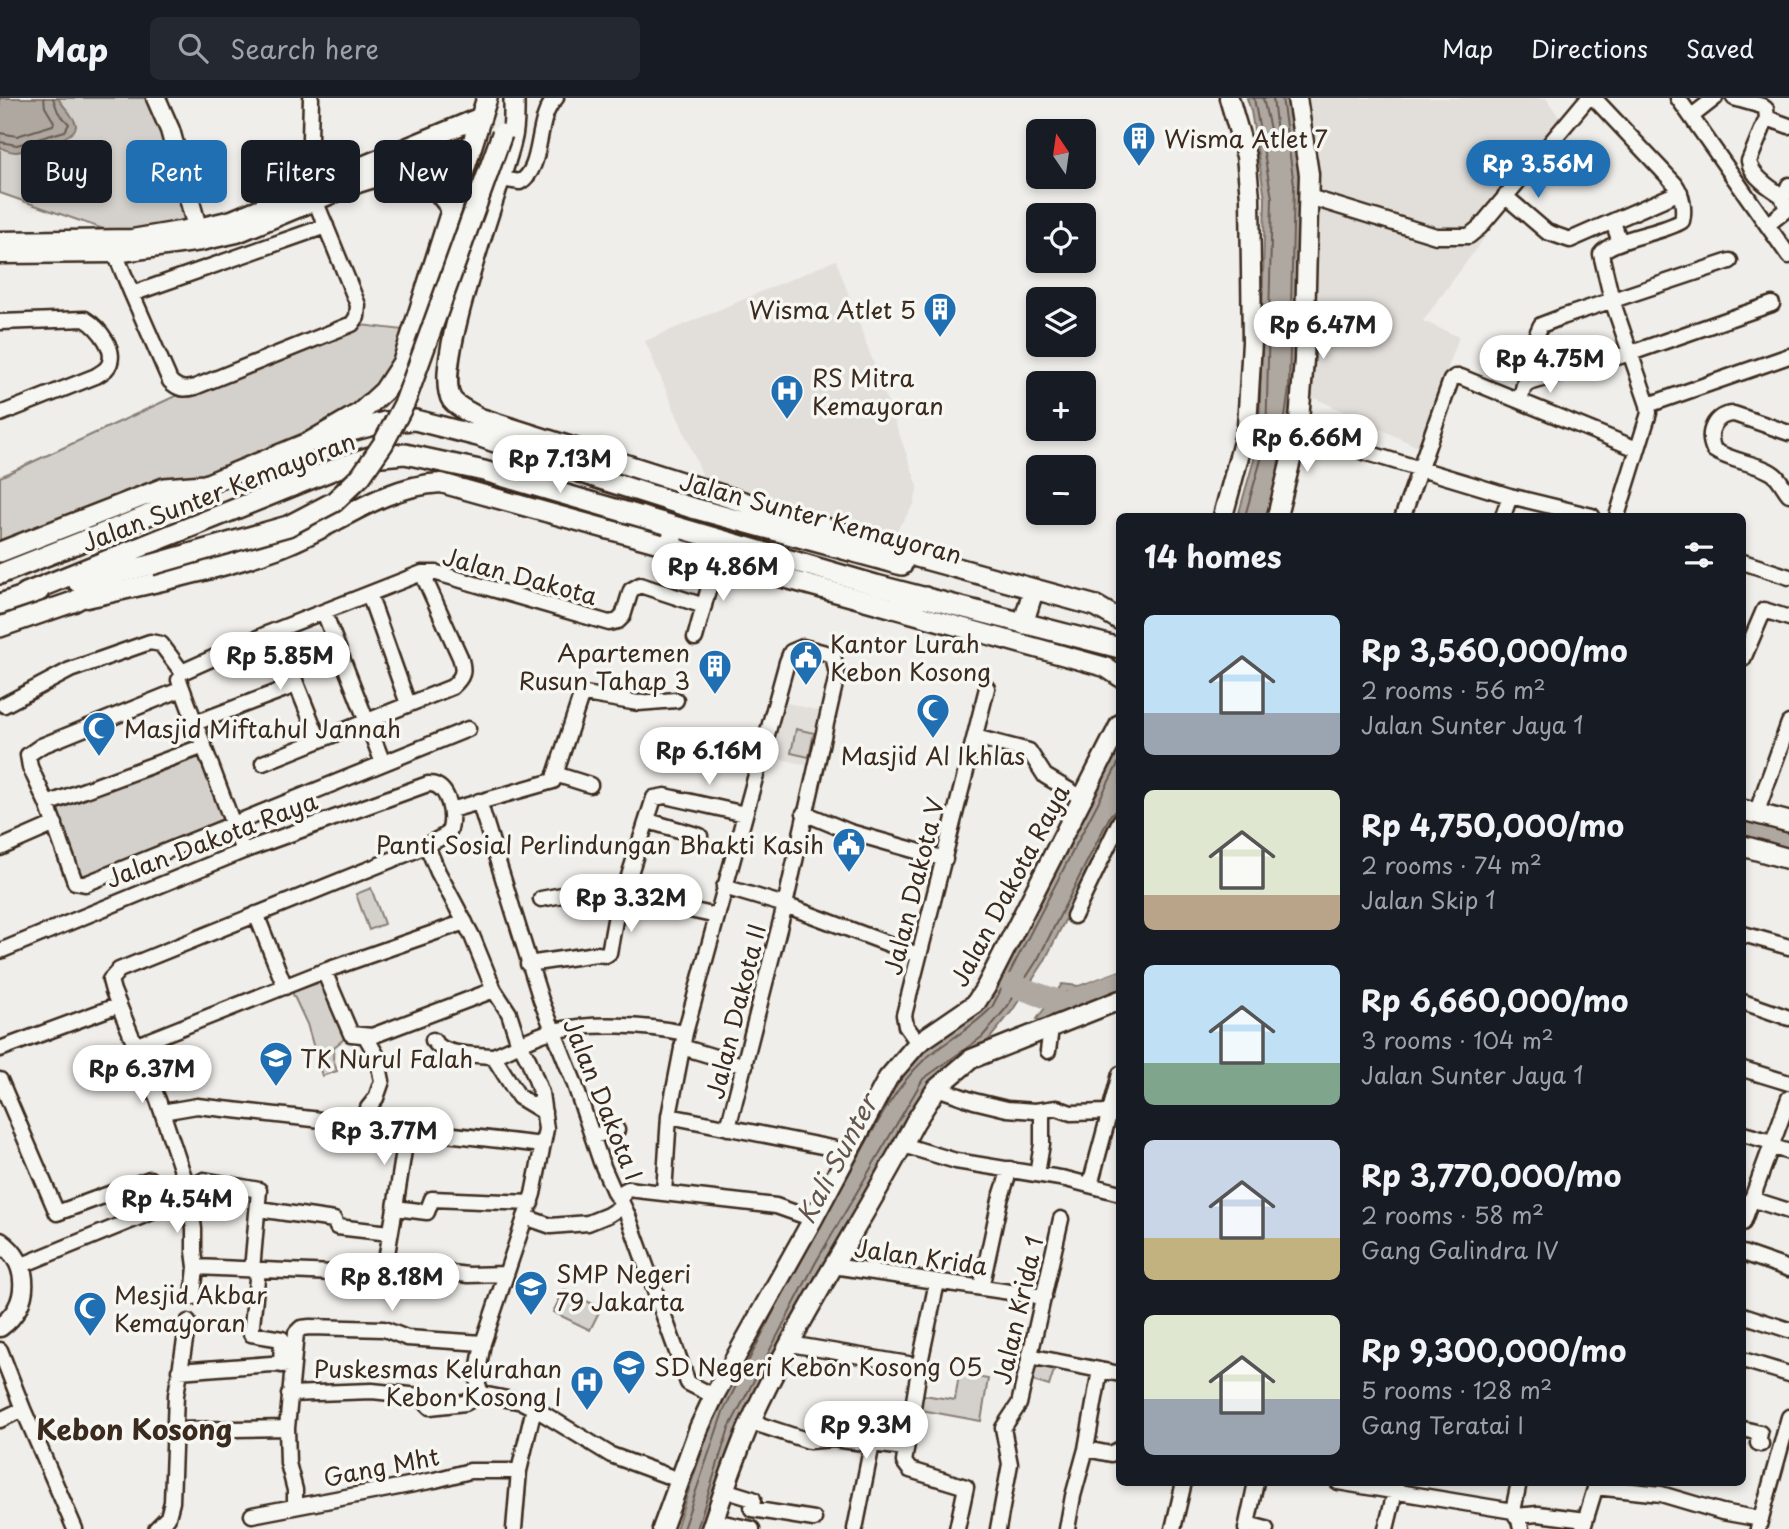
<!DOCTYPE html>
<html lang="en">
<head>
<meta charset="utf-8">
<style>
  :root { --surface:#171b24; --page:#242831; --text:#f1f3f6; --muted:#9ea1a6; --line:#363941; --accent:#1f6fb2 }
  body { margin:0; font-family:"Playpen Sans",sans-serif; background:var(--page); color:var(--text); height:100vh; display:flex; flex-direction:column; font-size:26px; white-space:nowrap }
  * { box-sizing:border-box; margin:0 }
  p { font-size:23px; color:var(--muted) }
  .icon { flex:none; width:38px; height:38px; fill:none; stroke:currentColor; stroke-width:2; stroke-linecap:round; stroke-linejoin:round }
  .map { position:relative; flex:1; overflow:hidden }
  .sheet { position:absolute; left:1116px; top:415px; width:630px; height:973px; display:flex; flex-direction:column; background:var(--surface); border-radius:10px; box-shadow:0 4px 10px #0003 }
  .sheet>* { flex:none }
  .hud { position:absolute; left:21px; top:42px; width:665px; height:63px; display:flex; gap:14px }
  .needle { width:46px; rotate:347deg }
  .buttons { position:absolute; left:1026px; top:21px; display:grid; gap:14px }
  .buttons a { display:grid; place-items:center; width:70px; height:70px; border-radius:10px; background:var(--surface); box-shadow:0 4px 10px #0003; font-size:35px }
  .price { position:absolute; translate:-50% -60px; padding:0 16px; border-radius:24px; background:#fff; color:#222; font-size:23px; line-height:46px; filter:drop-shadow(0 2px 4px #0008) }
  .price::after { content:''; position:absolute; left:50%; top:42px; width:21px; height:16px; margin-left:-10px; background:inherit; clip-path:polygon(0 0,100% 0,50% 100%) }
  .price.active { background:var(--accent); color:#fff }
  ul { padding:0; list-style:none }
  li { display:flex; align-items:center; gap:21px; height:175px; padding:0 28px }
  li span { display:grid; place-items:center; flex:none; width:196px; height:140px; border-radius:10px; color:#555 }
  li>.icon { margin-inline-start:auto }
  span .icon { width:84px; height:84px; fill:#fffc; stroke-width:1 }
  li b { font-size:30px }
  h2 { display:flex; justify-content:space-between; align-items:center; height:84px; padding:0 28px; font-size:30px }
  .tag { padding:0 24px; border-radius:10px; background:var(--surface); box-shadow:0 4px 10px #0003; font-size:24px; line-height:63px }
  .tag.active { background:var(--accent); color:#fff }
  header { display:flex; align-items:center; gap:42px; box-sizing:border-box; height:98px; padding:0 35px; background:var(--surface); border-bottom:2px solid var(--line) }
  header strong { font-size:33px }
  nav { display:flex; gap:38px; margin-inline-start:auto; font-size:24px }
  .search { width:490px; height:63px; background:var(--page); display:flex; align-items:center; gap:18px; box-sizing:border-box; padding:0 24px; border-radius:10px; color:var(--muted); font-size:26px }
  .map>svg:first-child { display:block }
</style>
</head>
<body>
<header>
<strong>Map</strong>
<div class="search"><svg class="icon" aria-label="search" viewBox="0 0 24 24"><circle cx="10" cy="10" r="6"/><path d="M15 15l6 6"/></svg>Search here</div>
<nav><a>Map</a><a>Directions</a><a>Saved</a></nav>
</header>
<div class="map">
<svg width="1789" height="1431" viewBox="0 0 1789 1431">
  <rect width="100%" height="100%" fill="#efeeea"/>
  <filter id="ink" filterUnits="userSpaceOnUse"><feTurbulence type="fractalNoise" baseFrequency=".0143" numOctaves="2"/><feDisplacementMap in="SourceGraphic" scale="14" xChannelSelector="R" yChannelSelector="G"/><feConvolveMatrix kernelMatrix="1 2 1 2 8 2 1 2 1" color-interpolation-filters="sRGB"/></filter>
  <g filter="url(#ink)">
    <path fill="#e2dfdb" d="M1289 0H1546L1566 29 1423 223 1459 239 1420 350 1296 291Z
      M836 162 918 388 914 406 889 444 699 384 702 376 645 243Z
      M779 603 824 614 810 668 765 657Z"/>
    <path fill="#d4d1cc" stroke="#887e75" stroke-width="2" d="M0 0H156L198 130 132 141 0 95Z
      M352 226 412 233 384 293 310 344 0 454V379L195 289Z
      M796 631 814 635 809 659 791 655Z
      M203 658 228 725 81 780 56 712Z
      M371 790 384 826 369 832 356 796Z
      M324 883 349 937 334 949 333 960 337 973 322 978 307 926 292 894Z
      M564 1192 601 1210 590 1232 553 1214Z
      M1035 1263 1055 1269 1049 1288 1030 1282Z
      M959 1276 988 1281 981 1323 915 1311 917 1296 955 1302Z"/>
    <path fill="#afa8a1" stroke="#81766d" stroke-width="2" d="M0 0H58C62 8 76 19 76 28 75 41 28 53 16 54 10 54 5 52 0 49Z
      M1247 0H1289L1301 86 1296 291 1276 418H1238L1259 344 1265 100 1251 13Z
      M1120 647V712L1044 864 1012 913 987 944 929 984 822 1168 735 1333 703 1431H676L716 1311 896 983 920 955 972 920 986 905Z
      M1743 721 1789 734V753L1743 741Z
      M1120 873V896L1044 926 1037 921 1062 886 1079 888Z"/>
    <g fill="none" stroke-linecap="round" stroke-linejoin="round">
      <path stroke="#695c52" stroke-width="2" d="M1263 0 1271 36 1274 38 1277 35 1273 0
        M0 35 17 38 53 27 54 24 45 9 44 0
        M0 44 17 47 65 33 69 26 58 14 53 0
        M1277 376 1289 291 1294 87 1282 0
        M1245 418 1266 344 1272 100 1254 0
        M1120 880 1081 895 1066 894 1056 909 1060 912 1120 890
        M842 1088C865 1049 891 992 924 962 946 942 971 932 992 909L1120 662
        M683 1431 723 1314 774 1212
        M697 1431 729 1330 816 1164 923 981 982 939 1007 909 1038 861 1111 716 1120 711"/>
      <path stroke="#afa8a1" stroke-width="23" d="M1012 887 1066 906 1120 885"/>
      <defs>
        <path id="minor" d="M1594 0 1675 86C1682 96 1685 111 1682 123 1664 135 1610 141 1601 156L1612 202 1648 307 1649 315 1617 418
          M1678 0 1789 158
          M1734 0 1762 8 1766 11 1767 20 1789 28
          M1692 18 1715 0
          M1767 20 1749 63C1751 78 1771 91 1784 99
          M310 41 311 0
          M500 81 520 84C545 70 534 20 556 0
          M1505 98 1547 134 1570 142 1611 124 1614 127 1620 144
          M1309 99 1436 138H1469L1480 129 1588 0
          M315 102 358 207 357 219 352 226 195 289C184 292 178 291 170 283L132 196 326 128
          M1611 124 1680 94
          M1767 127 1787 111 1783 101 1789 87
          M115 155 132 196
          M0 224 85 221C98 229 121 255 106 271 103 274 99 276 96 278L0 316
          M1526 286 1631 255 1772 206
          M1520 303 1536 238 1541 227 1562 219 1730 163
          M1648 307 1789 258
          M1298 334 1510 398 1592 418
          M1789 335 1734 316C1714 316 1706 335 1714 352 1731 364 1764 366 1776 378 1781 383 1784 390 1789 396
          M1403 418 1451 282 1455 279H1461L1637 351
          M1503 418 1510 398
          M1743 464 1789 479
          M369 496 408 606
          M324 514 383 665
          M275 533 319 642
          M695 540 717 460
          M1743 561 1764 512 1789 520
          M182 574 269 535 422 475H437L609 525 618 523 623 518 631 492 640 487 704 508
          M179 582 243 753
          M182 591 41 648 28 657 30 669 47 706 75 784 85 786 468 631
          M4 607 70 572 150 544 161 546 182 574
          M195 625 296 587
          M975 639 1029 653 1045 678 1084 701
          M263 665 452 589C463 579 465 574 460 559L422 475
          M555 676 590 687
          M479 703 541 902 574 984 601 1064 615 1096 620 1101 628 1118 688 1285 714 1298
          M47 706 204 648
          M451 712 553 683 580 601 585 596 638 605 676 602
          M804 715 850 734 945 761
          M1756 716 1789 625
          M648 723 700 738
          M427 748 438 774 472 838 494 892 509 915 517 940 529 963 541 995 546 1031 533 1096 483 1245 478 1273V1288L482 1296 522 1304 534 1310 611 1357 679 1382
          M0 750 55 726
          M724 789 785 807 918 857
          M541 801 594 791 717 818
          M256 816 285 889
          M1074 818 1120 723
          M1743 836 1789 849
          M0 853 243 753 428 686C449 684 456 721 448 736L421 750 119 872 110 882 113 893 158 1002 188 1091 194 1131V1153L196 1169 193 1199
          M528 866 596 856 606 857 609 855 615 822 654 700 665 698 745 716
          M324 873 351 936 372 938 494 892
          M1743 904 1789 920
          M366 939 377 958 382 983 376 1000 368 1010 367 1027
          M433 942C444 959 475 956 493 958
          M918 945 906 928 904 917 987 590
          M137 947 324 873 465 824
          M682 949 745 968
          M0 951 119 907
          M1048 953 1051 930
          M1743 971 1789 985
          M0 982 57 1115 150 1081
          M937 990 974 1003 1007 1011 1035 1013 1057 1010 1071 1015 1109 1014
          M162 1014 197 1008 543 1047
          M544 1014 519 999 493 958C513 951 533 937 553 933 594 924 644 927 685 935
          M669 1018 847 1053
          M1743 1036 1772 1044
          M593 1038 617 1032
          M903 1047 956 1063 1066 1081 1120 1095
          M1770 1048 1789 1054
          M1037 1076 1042 1046V1013
          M1090 1087 1120 976
          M188 1091 204 1082 259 1092 252 1172
          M664 1095 669 1018 685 935 787 564 791 554 803 549 833 557 837 577 785 807 728 1030
          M1751 1101 1789 1113
          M395 1110 407 1033
          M259 1111 334 1122 337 1129 390 1135
          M525 1119 551 1128 588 1125 608 1117 619 1110 624 1093 628 1091 776 1108 813 1121
          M1743 1125 1789 1000
          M1743 1155 1789 1171
          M20 1168 189 1099
          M833 1168 1044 1199
          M196 1169 334 1175 384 1173 400 1169 468 1177 506 1176
          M258 1172 251 1236 282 1241 281 1267
          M384 1173 395 1110 427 1114 432 1101 531 1105
          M937 1184 921 1260 904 1364 910 1372 966 1389 957 1431
          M981 1190 1000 1102 1010 1071
          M1743 1217 1789 1232
          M790 1246 920 1268
          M0 1252 23 1311 75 1431
          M1029 1258 1120 1276
          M1743 1262 1789 1276
          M179 1273 271 1266 290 1267
          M289 1296 372 1293 420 1298 430 1309 465 1305 482 1296
          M0 1322 23 1311
          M751 1324 809 1343 832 1341 905 1350
          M1743 1331 1760 1335 1758 1345 1761 1346
          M176 1332 287 1330
          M1086 1351 1111 1356 1120 1351
          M1338 1384 1513 1413
          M1519 1384 1513 1413 1519 1422 1521 1431
          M1595 1389 1661 1396 1722 1414 1761 1421
          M724 1392 753 1401 752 1411 814 1421
          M295 1408V1392L288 1365 287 1330 296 1235 301 1230 310 1229 384 1231 407 1240 483 1245
          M252 1417 435 1382 470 1373H519
          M1516 1418 1538 1416 1585 1422
          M714 1423 752 1431
          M1247 1426 1266 1431
          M1583 1430 1597 1384
          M156 1431 168 1419 172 1404 176 1297 188 1224
          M514 1431 519 1373 534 1310
          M855 1431 872 1346
          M998 1431 1010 1366 1003 1330 1019 1306 1061 1121
          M1067 1431 1073 1398 1086 1351 1100 1272
          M1173 1431 1184 1384
          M1246 1431 1256 1384
          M1386 1431 1395 1394
          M1758 1431 1789 1319"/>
        <path id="tertiary" d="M156 0 170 32 200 140
          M0 143 132 141 198 130 232 122 481 19
          M0 156 115 155 201 143 237 135 358 85 387 76H403L428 85 437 93 452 112
          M1223 418 1247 329 1252 244 1250 99 1246 58 1229 0
          M1277 418 1298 334 1304 262 1309 76 1297 0
          M87 500C149 486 219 472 279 450 334 430 380 388 441 385L1105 569 1120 579
          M0 1144C31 1165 31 1207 0 1229
          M662 1431 699 1330 714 1298 813 1121 888 980 918 945 975 906 986 889 1120 626
          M711 1431C723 1395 735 1360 750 1325 797 1221 862 1125 915 1024L937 990 971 961 1120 902"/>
        <path id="secondary" d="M514 0C514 14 515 29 511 43 501 87 430 269 452 302 458 310 471 315 479 320L917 459 1096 508 1120 522
          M310 344 385 324 415 322 478 338 594 379 689 409 902 467
          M670 447 675 429
          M0 454 164 390 204 387
          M0 476 144 419 180 402 205 387 310 344 360 315 384 293 403 264 487 0
          M78 484 151 467
          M26 495 340 369 370 359 405 356 484 373 876 487 1120 550
          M0 506 39 493
          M894 510 925 499
          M1023 526 1031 500
          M0 529 73 504 112 483
          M1743 712 1789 724
          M1743 748 1789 761"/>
      </defs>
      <use href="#minor" stroke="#3b2a1e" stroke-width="19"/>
      <use href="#tertiary" stroke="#3b2a1e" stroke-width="23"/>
      <use href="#secondary" stroke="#3b2a1e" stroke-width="24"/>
      <use href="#minor" stroke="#f6f6f2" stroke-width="14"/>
      <use href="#tertiary" stroke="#f6f6f2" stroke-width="18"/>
      <use href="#secondary" stroke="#f6f6f2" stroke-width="19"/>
      <defs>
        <path id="secondary-bridge" d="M151 467 288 428 334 404 361 378 383 346 405 304 502 36"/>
      </defs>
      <use href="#secondary-bridge" stroke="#3b2a1e" stroke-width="24" stroke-linecap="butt"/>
      <use href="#secondary-bridge" stroke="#f6f6f2" stroke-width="19"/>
    </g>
  </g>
  <defs>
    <symbol id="building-pin" viewBox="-11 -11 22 30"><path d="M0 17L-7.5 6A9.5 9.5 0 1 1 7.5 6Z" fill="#1f6fb2" stroke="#f6f6f2"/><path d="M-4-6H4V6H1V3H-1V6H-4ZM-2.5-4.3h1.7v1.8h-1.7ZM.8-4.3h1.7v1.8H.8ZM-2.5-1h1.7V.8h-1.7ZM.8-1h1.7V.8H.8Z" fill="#fff"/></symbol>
    <symbol id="hospital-pin" viewBox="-11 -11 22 30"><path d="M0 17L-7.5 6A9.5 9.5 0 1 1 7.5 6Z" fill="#1f6fb2" stroke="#f6f6f2"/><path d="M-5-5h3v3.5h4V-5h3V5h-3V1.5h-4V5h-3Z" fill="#fff"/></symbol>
    <symbol id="civic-pin" viewBox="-11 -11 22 30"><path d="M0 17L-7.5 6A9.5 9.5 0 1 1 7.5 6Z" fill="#1f6fb2" stroke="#f6f6f2"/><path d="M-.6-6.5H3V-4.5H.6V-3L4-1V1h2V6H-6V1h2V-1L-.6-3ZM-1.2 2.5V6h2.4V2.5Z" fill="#fff"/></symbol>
    <symbol id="mosque-pin" viewBox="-11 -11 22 30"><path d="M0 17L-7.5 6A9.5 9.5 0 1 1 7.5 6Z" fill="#1f6fb2" stroke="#f6f6f2"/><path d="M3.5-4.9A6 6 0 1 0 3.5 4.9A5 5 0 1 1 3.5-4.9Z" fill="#fff"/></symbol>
    <symbol id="school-pin" viewBox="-11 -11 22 30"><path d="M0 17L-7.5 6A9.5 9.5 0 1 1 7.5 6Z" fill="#1f6fb2" stroke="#f6f6f2"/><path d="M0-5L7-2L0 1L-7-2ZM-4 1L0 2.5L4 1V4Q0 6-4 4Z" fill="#fff"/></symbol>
  </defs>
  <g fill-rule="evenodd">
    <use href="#building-pin" x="1120" y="21" width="38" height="52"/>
    <use href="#building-pin" x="921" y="192" width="38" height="52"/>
    <use href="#hospital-pin" x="768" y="274" width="38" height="52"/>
    <use href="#civic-pin" x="787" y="540" width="38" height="52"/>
    <use href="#building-pin" x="696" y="549" width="38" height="52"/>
    <use href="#mosque-pin" x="914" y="593" width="38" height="52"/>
    <use href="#mosque-pin" x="80" y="611" width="38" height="52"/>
    <use href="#civic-pin" x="830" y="727" width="38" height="52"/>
    <use href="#school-pin" x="257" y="941" width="38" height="52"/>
    <use href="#school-pin" x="512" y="1170" width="38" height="52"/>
    <use href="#mosque-pin" x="71" y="1191" width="38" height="52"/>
    <use href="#school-pin" x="610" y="1249" width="38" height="52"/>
    <use href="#hospital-pin" x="568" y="1265" width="38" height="52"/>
  </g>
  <g text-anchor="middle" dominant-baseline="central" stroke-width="7" stroke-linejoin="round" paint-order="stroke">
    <g font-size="24" fill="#3b2a1e" stroke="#f6f6f2" text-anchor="start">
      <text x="1164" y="40">Wisma Atlet 7</text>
      <text x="916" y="211" text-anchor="end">Wisma Atlet 5</text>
      <text x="812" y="279">RS Mitra<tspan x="812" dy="28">Kemayoran</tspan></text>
      <text x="830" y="545">Kantor Lurah<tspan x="830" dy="28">Kebon Kosong</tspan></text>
      <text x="690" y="554" text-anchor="end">Apartemen<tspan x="690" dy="28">Rusun Tahap 3</tspan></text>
      <text x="124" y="630">Masjid Miftahul Jannah</text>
      <text x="933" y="657" text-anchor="middle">Masjid Al Ikhlas</text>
      <text x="824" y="746" text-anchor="end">Panti Sosial Perlindungan Bhakti Kasih</text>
      <text x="300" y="960">TK Nurul Falah</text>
      <text x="556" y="1175">SMP Negeri<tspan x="556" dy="28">79 Jakarta</tspan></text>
      <text x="114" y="1196">Mesjid Akbar<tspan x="114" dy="28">Kemayoran</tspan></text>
      <text x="654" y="1268">SD Negeri Kebon Kosong 05</text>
      <text x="562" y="1270" text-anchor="end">Puskesmas Kelurahan<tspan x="562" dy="28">Kebon Kosong I</tspan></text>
    </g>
    <g font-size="24" fill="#3b2a1e" stroke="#f6f6f2">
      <text transform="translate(218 393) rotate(-21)">Jalan Sunter Kemayoran</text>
      <text transform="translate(821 419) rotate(15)">Jalan Sunter Kemayoran</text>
      <text transform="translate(520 477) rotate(15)">Jalan Dakota</text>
      <text transform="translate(211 741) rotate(-21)">Jalan Dakota Raya</text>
      <text transform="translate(1009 787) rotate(-62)">Jalan Dakota Raya</text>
      <text transform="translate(913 788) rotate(-76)">Jalan Dakota V</text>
      <text transform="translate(735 913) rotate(-76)">Jalan Dakota II</text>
      <text transform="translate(604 1001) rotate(68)">Jalan Dakota I</text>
      <text transform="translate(921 1158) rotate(8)">Jalan Krida</text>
      <text transform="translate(1017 1212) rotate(-77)">Jalan Krida 1</text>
      <text transform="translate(381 1368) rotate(-11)">Gang Mht</text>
    </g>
    <g font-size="26" font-style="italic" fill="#64564c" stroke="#f6f6f2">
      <text transform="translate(836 1061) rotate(-62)">Kali Sunter</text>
    </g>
    <g font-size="28" font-weight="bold" fill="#3b2a1e" stroke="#f6f6f2">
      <text x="134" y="1330">Kebon Kosong</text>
    </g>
  </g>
</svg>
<div class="buttons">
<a><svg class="needle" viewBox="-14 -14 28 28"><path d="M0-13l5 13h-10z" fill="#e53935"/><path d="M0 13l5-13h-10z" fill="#9ea1a6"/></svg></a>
<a><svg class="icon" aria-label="locate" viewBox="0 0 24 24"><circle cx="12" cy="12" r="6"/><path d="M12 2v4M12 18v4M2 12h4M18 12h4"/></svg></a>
<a><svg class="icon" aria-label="layers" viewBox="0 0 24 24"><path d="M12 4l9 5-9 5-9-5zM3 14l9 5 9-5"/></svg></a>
<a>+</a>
<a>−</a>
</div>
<b class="price active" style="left:1538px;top:102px">Rp 3.56M</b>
<b class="price" style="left:1323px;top:263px">Rp 6.47M</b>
<b class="price" style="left:1550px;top:297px">Rp 4.75M</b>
<b class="price" style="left:1307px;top:376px">Rp 6.66M</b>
<b class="price" style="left:560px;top:397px">Rp 7.13M</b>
<b class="price" style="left:723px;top:505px">Rp 4.86M</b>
<b class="price" style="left:280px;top:594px">Rp 5.85M</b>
<b class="price" style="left:709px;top:689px">Rp 6.16M</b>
<b class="price" style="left:631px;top:836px">Rp 3.32M</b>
<b class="price" style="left:142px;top:1007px">Rp 6.37M</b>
<b class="price" style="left:384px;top:1069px">Rp 3.77M</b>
<b class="price" style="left:177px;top:1137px">Rp 4.54M</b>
<b class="price" style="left:392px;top:1215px">Rp 8.18M</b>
<b class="price" style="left:866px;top:1363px">Rp 9.3M</b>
<div class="hud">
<a class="tag">Buy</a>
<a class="tag active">Rent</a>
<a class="tag">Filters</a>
<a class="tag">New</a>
</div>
<section class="sheet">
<h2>14 homes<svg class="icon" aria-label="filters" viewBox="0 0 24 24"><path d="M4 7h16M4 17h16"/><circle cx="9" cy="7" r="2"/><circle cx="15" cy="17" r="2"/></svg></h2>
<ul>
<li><span style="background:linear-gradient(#bfe0f5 70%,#9aa5b1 0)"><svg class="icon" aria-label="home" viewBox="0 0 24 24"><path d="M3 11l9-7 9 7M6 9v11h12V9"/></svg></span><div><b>Rp 3,560,000/mo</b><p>2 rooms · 56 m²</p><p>Jalan Sunter Jaya 1</p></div></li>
<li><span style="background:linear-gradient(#dfe7d0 75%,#b9a48a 0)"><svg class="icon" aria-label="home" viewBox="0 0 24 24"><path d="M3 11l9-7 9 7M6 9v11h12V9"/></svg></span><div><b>Rp 4,750,000/mo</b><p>2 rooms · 74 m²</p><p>Jalan Skip 1</p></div></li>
<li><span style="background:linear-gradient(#bfe0f5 70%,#7fa58c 0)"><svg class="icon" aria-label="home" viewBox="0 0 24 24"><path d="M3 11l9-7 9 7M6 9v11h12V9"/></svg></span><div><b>Rp 6,660,000/mo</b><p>3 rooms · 104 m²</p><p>Jalan Sunter Jaya 1</p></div></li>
<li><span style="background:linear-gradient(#c9d6e8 70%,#c2b280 0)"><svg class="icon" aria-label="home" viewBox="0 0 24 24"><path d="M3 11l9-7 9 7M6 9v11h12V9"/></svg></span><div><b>Rp 3,770,000/mo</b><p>2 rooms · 58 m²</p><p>Gang Galindra IV</p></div></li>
<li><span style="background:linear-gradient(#dfe7d0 60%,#9aa5b1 0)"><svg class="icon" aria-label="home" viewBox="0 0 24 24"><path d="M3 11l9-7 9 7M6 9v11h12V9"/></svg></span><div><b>Rp 9,300,000/mo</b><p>5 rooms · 128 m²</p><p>Gang Teratai I</p></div></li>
</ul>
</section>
</div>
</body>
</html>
